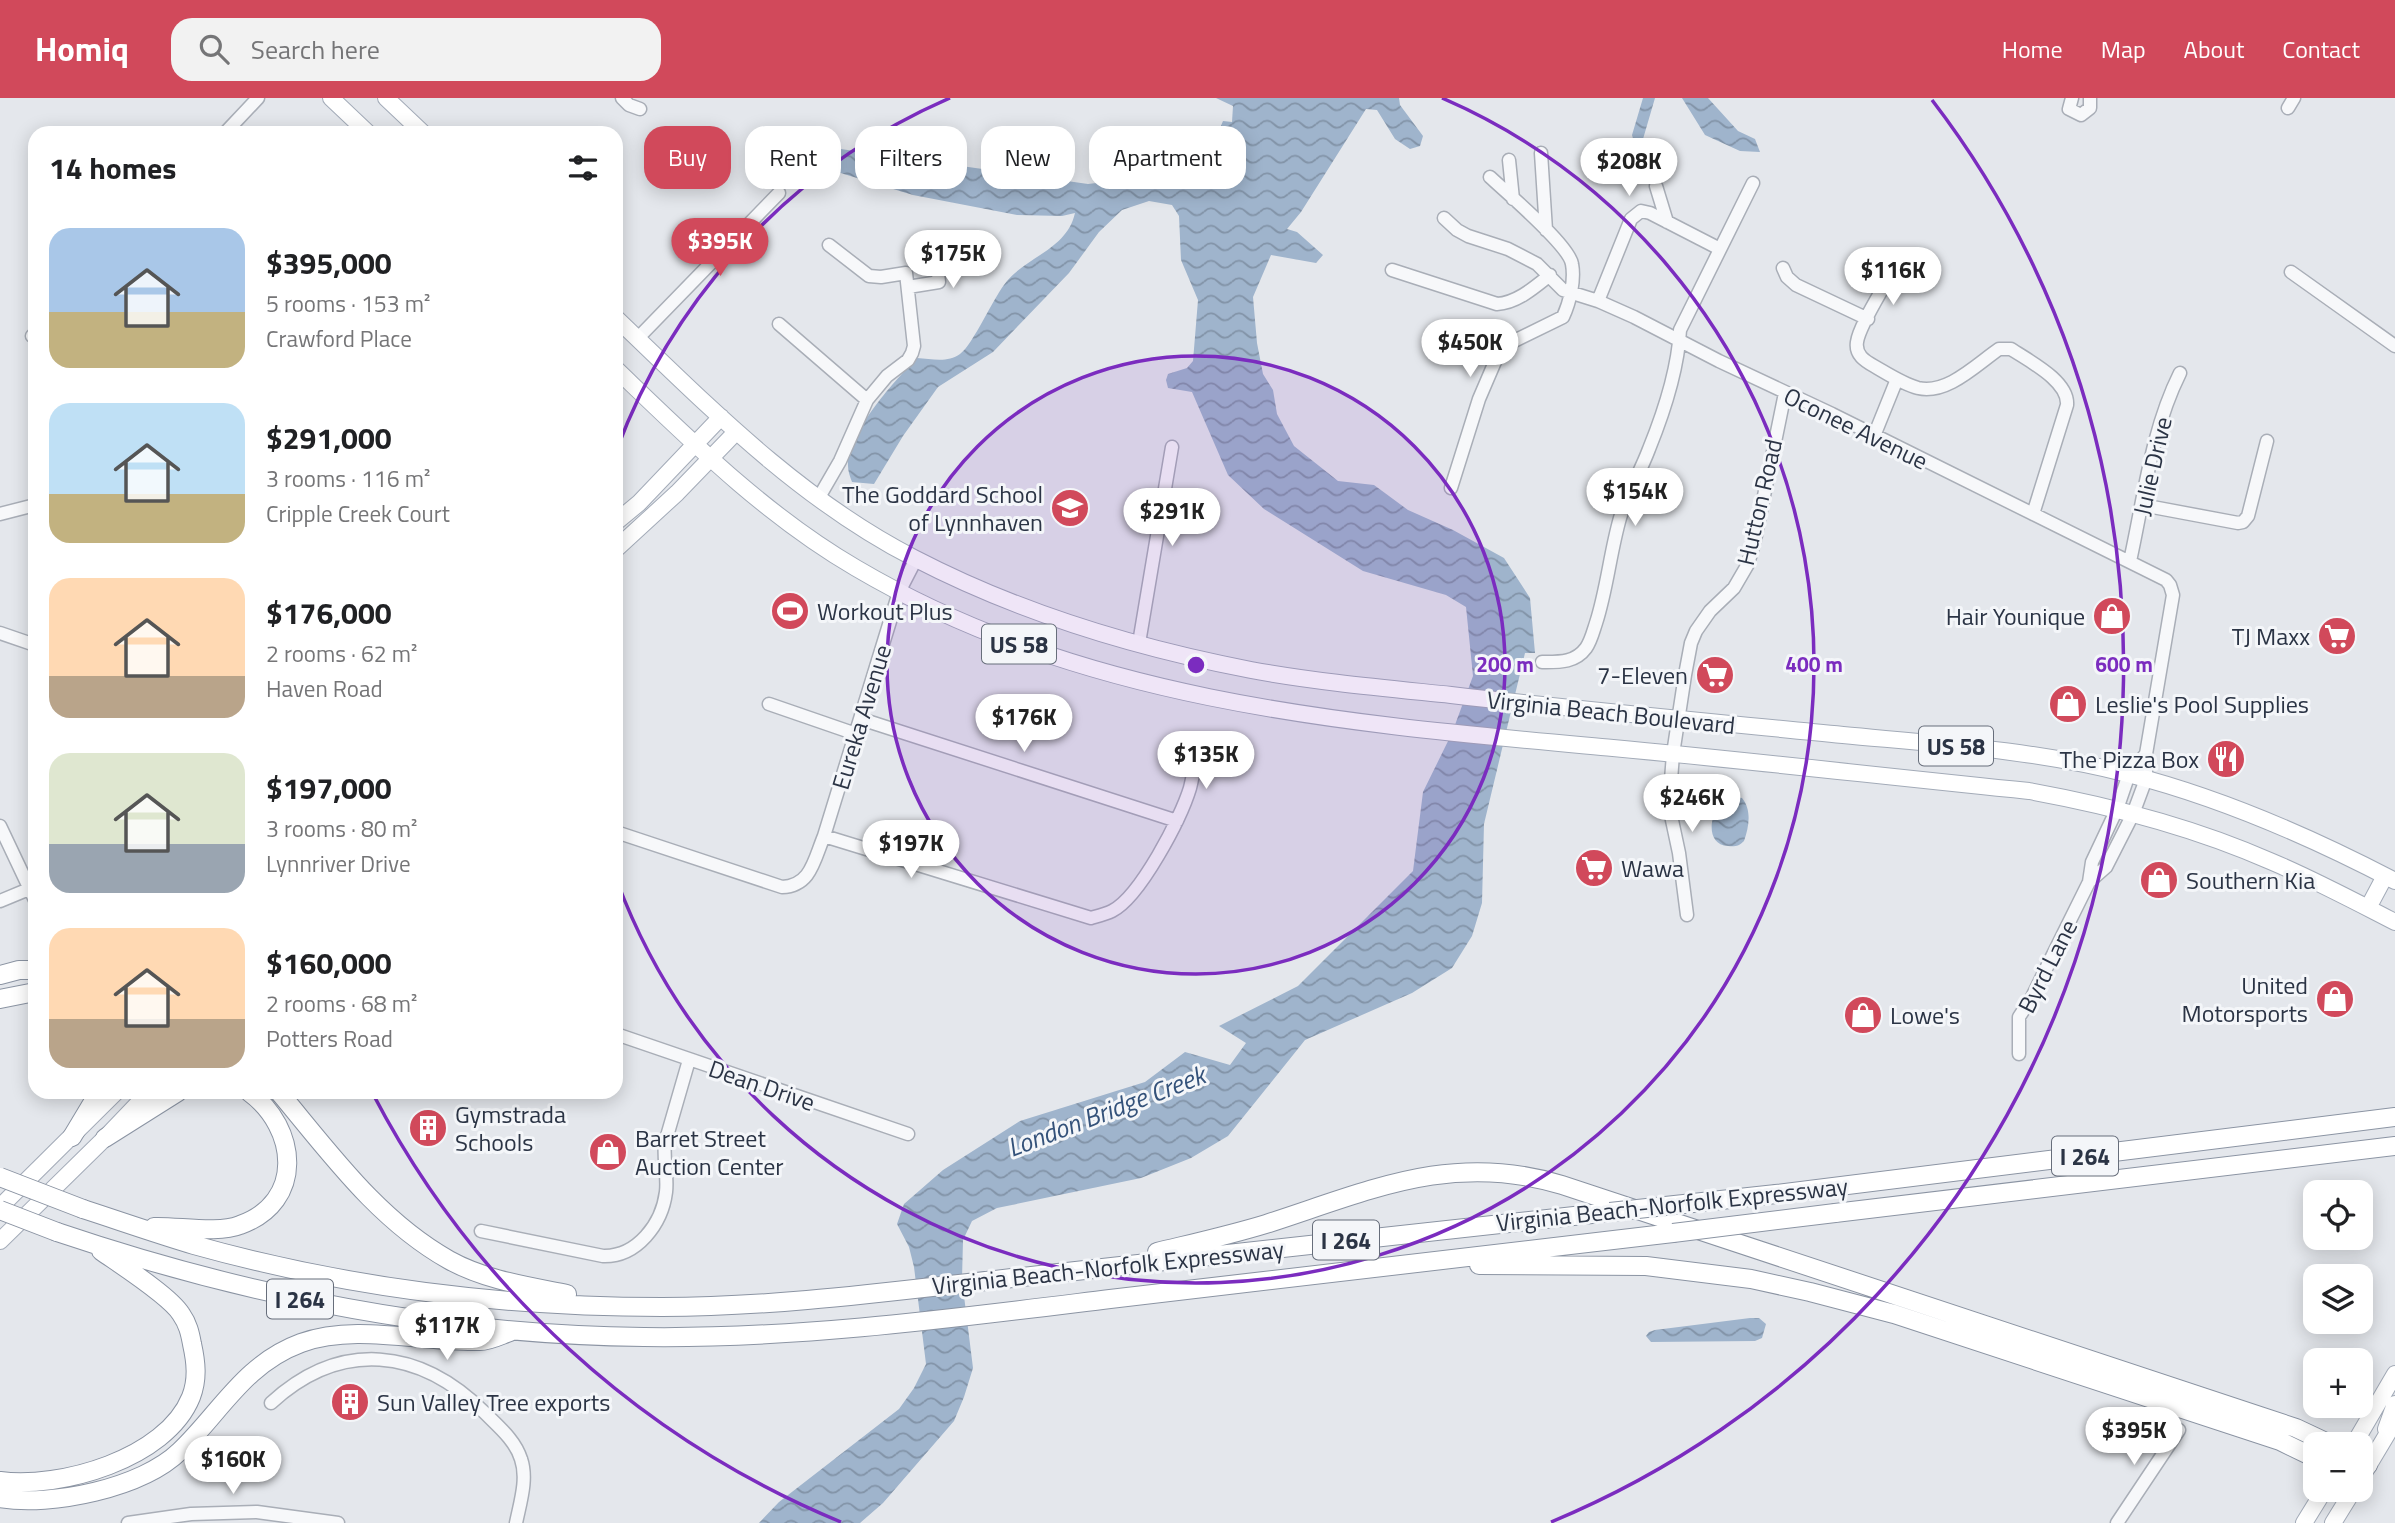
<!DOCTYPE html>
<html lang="en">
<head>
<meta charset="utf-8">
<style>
  :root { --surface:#fff; --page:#f2f2f2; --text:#202124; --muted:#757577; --accent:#d1495b }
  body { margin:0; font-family:"Titillium Web",sans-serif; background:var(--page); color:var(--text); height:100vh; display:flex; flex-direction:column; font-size:26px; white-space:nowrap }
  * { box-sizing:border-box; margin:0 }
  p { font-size:23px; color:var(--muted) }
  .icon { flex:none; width:38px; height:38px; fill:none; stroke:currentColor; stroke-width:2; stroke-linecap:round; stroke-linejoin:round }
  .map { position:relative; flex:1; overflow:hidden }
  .side { position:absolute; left:28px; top:28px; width:595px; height:973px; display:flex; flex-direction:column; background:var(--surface); border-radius:21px; box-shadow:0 4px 18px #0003 }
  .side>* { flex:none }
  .top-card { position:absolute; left:644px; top:28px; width:665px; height:63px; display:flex; gap:14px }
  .fabs { position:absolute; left:2303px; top:1082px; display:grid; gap:14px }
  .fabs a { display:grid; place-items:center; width:70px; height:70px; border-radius:14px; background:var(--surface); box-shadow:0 4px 18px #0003; font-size:35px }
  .price { position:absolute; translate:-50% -60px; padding:0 16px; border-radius:24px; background:#fff; color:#222; font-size:23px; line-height:46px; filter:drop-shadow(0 2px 4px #0008) }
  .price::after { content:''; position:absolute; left:50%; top:42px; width:21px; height:16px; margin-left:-10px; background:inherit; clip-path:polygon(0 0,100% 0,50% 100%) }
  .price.active { background:var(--accent); color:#fff }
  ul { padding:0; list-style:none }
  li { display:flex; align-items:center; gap:21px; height:175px; padding:0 21px }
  li span { display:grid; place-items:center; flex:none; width:196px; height:140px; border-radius:21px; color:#555 }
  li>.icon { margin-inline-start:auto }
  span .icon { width:84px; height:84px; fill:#fffc; stroke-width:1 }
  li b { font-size:30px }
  h2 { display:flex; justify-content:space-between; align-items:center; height:84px; padding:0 21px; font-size:30px }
  .pill { padding:0 24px; border-radius:21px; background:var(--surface); box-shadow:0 4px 18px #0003; font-size:24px; line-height:63px }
  .pill.active { background:var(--accent); color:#fff }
  header { display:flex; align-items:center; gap:42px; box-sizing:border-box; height:98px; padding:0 35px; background:var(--accent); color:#fff }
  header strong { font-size:33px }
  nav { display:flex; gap:38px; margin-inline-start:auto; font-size:24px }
  .search { width:490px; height:63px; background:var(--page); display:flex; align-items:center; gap:18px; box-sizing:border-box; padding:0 24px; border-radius:21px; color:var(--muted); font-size:26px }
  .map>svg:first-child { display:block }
</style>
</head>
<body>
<header>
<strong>Homiq</strong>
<div class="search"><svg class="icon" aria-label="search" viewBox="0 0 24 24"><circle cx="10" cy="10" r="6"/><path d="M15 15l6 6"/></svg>Search here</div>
<nav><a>Home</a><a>Map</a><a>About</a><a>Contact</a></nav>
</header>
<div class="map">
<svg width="2395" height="1425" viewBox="0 0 2395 1425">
  <defs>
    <pattern id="water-waves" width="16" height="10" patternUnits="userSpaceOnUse" patternTransform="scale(1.75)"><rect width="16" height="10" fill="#9fb4cc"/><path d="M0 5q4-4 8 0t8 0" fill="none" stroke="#8293a7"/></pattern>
  </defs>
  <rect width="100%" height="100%" fill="#e4e7ec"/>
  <path fill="url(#water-waves)" d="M1216 0H1399L1400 7 1423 38 1420 48 1410 51 1395 41 1377 12 1366 11 1301 114 1287 131 1297 134 1323 157 1316 165 1271 157 1253 199 1257 245 1263 276 1273 292 1277 316 1294 348 1338 383 1374 387 1408 412 1453 432 1504 460 1530 500 1535 555H1525L1484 726 1482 805 1472 838 1452 870 1412 895 1305 942 1228 1038 1191 1060 1141 1080 997 1110 972 1123 963 1142 962 1182 973 1270 964 1299 954 1323 883 1405 860 1425H759L779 1404 899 1311 914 1290 926 1266 914 1169 909 1149 897 1126 904 1106 943 1072 1020 1023 1145 984 1185 954 1230 967 1246 945 1219 928 1298 888 1413 773 1423 694 1452 635 1473 578 1466 509 1446 497 1363 473 1264 411 1228 377 1192 294 1168 290 1166 282 1168 276 1187 270 1193 263 1198 202 1181 162 1179 118 1172 107 1149 103 1122 112 1099 134 1069 175 993 254 938 289 903 338 874 386 852 384C850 379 848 373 848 368 846 336 896 281 917 260 932 261 948 265 960 256 973 247 994 198 1007 183 1028 158 1067 151 1075 115L1062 118 1017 117 913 97 768 53 772 45 784 43 1088 86 1197 73 1206 63 1223 23 1232 24 1233 8Z
    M1643 0H1655L1643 41 1634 44 1632 37Z
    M1682 0H1708L1738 33 1755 41 1760 54 1740 53 1705 37Z
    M1730 697 1742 700C1752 712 1749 729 1744 743 1739 748 1735 749 1728 748 1700 746 1713 703 1730 697Z
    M1750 1220H1759L1766 1226 1762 1240 1755 1243 1651 1244 1646 1238 1649 1234 1655 1232Z"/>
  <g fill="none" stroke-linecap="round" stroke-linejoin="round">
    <defs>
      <path id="minor" d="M622 0 629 7 640 11
        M2072 0 2069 11 2081 17 2090 10V0
        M2288 10 2294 0
        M225 35 258 0
        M1541 55 1546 132
        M1509 62 1513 101
        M1656 88 1667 124
        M1444 120 1457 132 1468 138 1508 151 1537 166 1563 192 1598 203 1634 219 1719 263 1832 316 2166 482 2170 487 2173 497 2146 656V681L2133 716 2106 769 2089 784
        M1783 170 1787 179 1796 187 1868 221
        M1392 172 1497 206C1517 205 1535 189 1550 177
        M1901 174 1896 175 1888 181C1880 196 1859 229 1857 244 1855 257 1865 263 1874 268 1888 276 1903 286 1918 290 1947 297 1977 266 1999 251H2011C2029 263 2069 283 2067 307L2033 416
        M2291 174 2395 248
        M908 189 939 184 935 150
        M1598 203 1631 121 1641 113 1650 115 1720 151
        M779 226 867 302
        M32 238 35 235
        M637 241 779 95
        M1874 338 1897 281
        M1451 390 1479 301 1500 252 1506 247 1563 219C1570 204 1575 182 1572 166 1569 147 1507 95 1490 79
        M818 401 840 363 867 302 887 278 908 262 912 255 914 248 906 175 881 179 869 178 829 147
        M2142 407 2238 425 2243 424 2248 418 2267 343
        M0 416 35 407
        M2130 463C2144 400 2151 333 2180 275
        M0 535 35 547
        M1139 545 1172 349
        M1542 564C1559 564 1575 565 1586 550 1591 543 1593 534 1596 525 1607 491 1610 455 1620 420 1627 396 1640 375 1649 351 1664 314 1678 272 1680 232L1753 85
        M769 606 856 636
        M861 621 1177 723
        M0 728 35 802
        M616 734 782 789C811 788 814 762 824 738L1091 820C1098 818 1106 816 1112 813 1140 799 1181 720 1190 690 1193 678 1195 665 1198 653
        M824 738 899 494 916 461
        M0 803 29 791
        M1687 817 1679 755 1669 708 1673 656 1685 577 1691 545 1696 533 1710 513 1734 490 1748 466 1755 442 1785 295
        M616 936 908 1036
        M2019 956V919L2032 899 2089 784 2092 764 2117 711 2129 676 2146 656
        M481 1133 603 1158C637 1159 662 1126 666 1094 668 1077 663 1061 665 1045L689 962
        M271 1305C341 1241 420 1250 485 1315 499 1329 515 1342 521 1361 528 1381 520 1405 516 1425
        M128 1425 191 1416 257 1414 338 1425
        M2117 1425 2179 1332"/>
      <path id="major" d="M331 0 368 35
        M386 0 423 35
        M616 220C709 309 799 401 914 460 1018 514 1136 550 1251 572 1317 584 1384 590 1451 597 1581 612 1712 624 1843 637 1938 646 2035 652 2128 676 2222 700 2309 738 2395 783
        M616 271C691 343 765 417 856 470 1087 606 1352 626 1613 650 1752 663 1890 679 2029 693 2112 708 2193 729 2270 763 2313 781 2354 803 2395 824
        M616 424 639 405 721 319
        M616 451 677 395 736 334
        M2368 810 2385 778
        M0 1109 116 994
        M0 1143 105 1040 149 994
        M2386 1331 2395 1306
        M2354 1346 2395 1276
        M2361 1380 2395 1323
        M2304 1425 2325 1391
        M2333 1425 2354 1391"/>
      <path id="highway" d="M0 877 19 872H35
        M0 901 35 894
        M279 994C330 1055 378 1122 449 1162 485 1182 527 1188 567 1196
        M72 1039 99 994
        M105 1040 178 994
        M1776 1096 2395 1019
        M83 1111C120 1123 157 1136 194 1147 344 1189 505 1209 662 1209 788 1209 915 1190 1040 1177 1230 1156 1420 1134 1610 1114
        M1835 1115 2395 1048
        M154 1129C178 1128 218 1136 240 1127 305 1104 298 1030 249 994
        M57 1134C246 1198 444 1237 644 1239 800 1241 956 1220 1110 1201 1298 1179 1486 1157 1673 1135
        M1157 1154C1194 1145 1230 1137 1266 1126 1369 1093 1452 1053 1562 1087L2260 1318 2296 1330 2330 1346
        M1479 1167 1646 1168 1751 1181 1810 1194 1894 1216 2280 1343 2315 1360
        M2361 1363 2368 1367
        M0 1383C60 1391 166 1361 191 1299 198 1281 196 1264 192 1246 190 1235 188 1226 181 1216 170 1198 121 1167 101 1153
        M0 1400C51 1409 142 1390 180 1353 220 1315 244 1266 301 1245 356 1225 423 1245 480 1243 490 1243 501 1237 510 1234"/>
    </defs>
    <use href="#minor" stroke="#a9aeb7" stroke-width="15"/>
    <use href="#major" stroke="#a3abb8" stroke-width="18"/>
    <use href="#highway" stroke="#8b94a3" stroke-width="20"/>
    <use href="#minor" stroke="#f7f8fa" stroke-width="12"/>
    <use href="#major" stroke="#fff" stroke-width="16"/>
    <use href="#highway" stroke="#fff" stroke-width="18"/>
    <defs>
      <path id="highway-bridge" d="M0 1079 83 1111
        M0 1112 57 1134
        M1610 1114 1776 1096
        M1673 1135 1835 1115"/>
    </defs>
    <use href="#highway-bridge" stroke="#8b94a3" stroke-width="20" stroke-linecap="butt"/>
    <use href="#highway-bridge" stroke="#fff" stroke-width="18"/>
  </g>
  <circle cx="1196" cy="567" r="309" fill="#7b2cbf" fill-opacity=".12"/>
  <g fill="none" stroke="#7b2cbf" stroke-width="3.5">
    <circle cx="1196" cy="567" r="309"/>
    <path d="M617 351A618 618 0 0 1 950 0M1442 0A618 618 0 1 1 617 783"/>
    <path d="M841 1424A928 928 0 0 1 373 996M1932 2A928 928 0 0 1 1551 1424"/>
  </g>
  <defs>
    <symbol id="school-disc" viewBox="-11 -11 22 22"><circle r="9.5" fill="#d1495b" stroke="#f4f6f9"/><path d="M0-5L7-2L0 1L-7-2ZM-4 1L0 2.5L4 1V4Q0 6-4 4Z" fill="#fff"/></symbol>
    <symbol id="stadium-disc" viewBox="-11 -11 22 22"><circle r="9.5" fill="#d1495b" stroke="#f4f6f9"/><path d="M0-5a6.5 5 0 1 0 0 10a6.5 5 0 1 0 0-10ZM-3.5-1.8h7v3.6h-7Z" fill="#fff"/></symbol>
    <symbol id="shop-disc" viewBox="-11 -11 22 22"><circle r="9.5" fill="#d1495b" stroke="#f4f6f9"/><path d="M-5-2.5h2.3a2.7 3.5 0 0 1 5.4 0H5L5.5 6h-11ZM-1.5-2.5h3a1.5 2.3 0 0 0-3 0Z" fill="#fff"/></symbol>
    <symbol id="supermarket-disc" viewBox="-11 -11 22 22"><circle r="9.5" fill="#d1495b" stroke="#f4f6f9"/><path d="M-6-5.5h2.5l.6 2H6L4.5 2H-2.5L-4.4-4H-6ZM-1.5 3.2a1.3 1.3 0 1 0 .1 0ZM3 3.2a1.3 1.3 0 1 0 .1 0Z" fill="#fff"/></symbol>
    <symbol id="restaurant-disc" viewBox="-11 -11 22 22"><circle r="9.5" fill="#d1495b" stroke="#f4f6f9"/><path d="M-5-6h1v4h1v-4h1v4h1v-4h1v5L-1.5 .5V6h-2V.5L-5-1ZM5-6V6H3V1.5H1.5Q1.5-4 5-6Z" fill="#fff"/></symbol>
    <symbol id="building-disc" viewBox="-11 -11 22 22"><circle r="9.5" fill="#d1495b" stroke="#f4f6f9"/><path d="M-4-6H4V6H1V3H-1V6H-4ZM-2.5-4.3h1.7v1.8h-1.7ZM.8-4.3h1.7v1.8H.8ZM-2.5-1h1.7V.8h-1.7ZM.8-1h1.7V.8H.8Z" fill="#fff"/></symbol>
  </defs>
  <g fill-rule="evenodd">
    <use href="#school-disc" x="1048" y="388" width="44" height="44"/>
    <use href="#stadium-disc" x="768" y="491" width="44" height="44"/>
    <use href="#shop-disc" x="2090" y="496" width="44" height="44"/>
    <use href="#supermarket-disc" x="2315" y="516" width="44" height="44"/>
    <use href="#supermarket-disc" x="1693" y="555" width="44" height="44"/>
    <use href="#shop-disc" x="2046" y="584" width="44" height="44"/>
    <use href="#restaurant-disc" x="2204" y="639" width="44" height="44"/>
    <use href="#supermarket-disc" x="1572" y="748" width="44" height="44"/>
    <use href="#shop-disc" x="2137" y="760" width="44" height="44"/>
    <use href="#shop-disc" x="2313" y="879" width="44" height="44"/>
    <use href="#shop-disc" x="1841" y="895" width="44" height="44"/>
    <use href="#building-disc" x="406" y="1008" width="44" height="44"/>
    <use href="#shop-disc" x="586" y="1032" width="44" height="44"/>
    <use href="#building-disc" x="328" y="1282" width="44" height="44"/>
  </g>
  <g text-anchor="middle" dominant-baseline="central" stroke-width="6" stroke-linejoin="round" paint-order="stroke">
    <g fill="#f4f6f9" stroke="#676e7b" stroke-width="2">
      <rect x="982" y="526.5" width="74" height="39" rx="5"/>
      <rect x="1919" y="628.5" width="74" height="39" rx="5"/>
      <rect x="2052" y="1038.5" width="66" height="39" rx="5"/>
      <rect x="1313" y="1122.5" width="66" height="39" rx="5"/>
      <rect x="267" y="1181.5" width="66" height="39" rx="5"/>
    </g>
    <g font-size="23" font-weight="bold" fill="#2b3445">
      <text x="1019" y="546">US 58</text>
      <text x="1956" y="648">US 58</text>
      <text x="2085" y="1058">I 264</text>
      <text x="1346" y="1142">I 264</text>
      <text x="300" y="1201">I 264</text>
    </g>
    <g font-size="24" fill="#2b3445" stroke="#f4f6f9">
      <text transform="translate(1856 330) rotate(26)">Oconee Avenue</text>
      <text transform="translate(2152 368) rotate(-77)">Julie Drive</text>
      <text transform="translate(1759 404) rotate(-77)">Hutton Road</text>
      <text transform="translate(1611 614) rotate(6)">Virginia Beach Boulevard</text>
      <text transform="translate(861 619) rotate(-73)">Eureka Avenue</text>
      <text transform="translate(2047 868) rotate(-63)">Byrd Lane</text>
      <text transform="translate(762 987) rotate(19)">Dean Drive</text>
      <text transform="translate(1672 1106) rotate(-6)">Virginia Beach-Norfolk Expressway</text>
      <text transform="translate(1108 1169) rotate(-6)">Virginia Beach-Norfolk Expressway</text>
    </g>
    <g font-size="24" fill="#2b3445" stroke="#f4f6f9" text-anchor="start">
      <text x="1043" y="396" text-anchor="end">The Goddard School<tspan x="1043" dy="28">of Lynnhaven</tspan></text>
      <text x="817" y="513">Workout Plus</text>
      <text x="2085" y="518" text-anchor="end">Hair Younique</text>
      <text x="2310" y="538" text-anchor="end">TJ Maxx</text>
      <text x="1688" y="577" text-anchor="end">7-Eleven</text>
      <text x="2095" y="606">Leslie's Pool Supplies</text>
      <text x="2199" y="661" text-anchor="end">The Pizza Box</text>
      <text x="1621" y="770">Wawa</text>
      <text x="2186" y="782">Southern Kia</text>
      <text x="2308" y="887" text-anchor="end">United<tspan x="2308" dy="28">Motorsports</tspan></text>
      <text x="1890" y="917">Lowe's</text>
      <text x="455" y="1016">Gymstrada<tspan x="455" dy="28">Schools</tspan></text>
      <text x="635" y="1040">Barret Street<tspan x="635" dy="28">Auction Center</tspan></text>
      <text x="377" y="1304">Sun Valley Tree exports</text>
    </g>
    <g font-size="26" font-style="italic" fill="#34527a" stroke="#f4f6f9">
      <text transform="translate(1106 1013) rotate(-21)">London Bridge Creek</text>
    </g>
  </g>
  <circle cx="1196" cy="567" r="10" fill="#7b2cbf" stroke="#f4f6f9" stroke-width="3.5"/>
  <g font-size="21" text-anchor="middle" font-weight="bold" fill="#7b2cbf" stroke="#f4f6f9" stroke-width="6" stroke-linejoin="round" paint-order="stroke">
    <text x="1505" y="574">200 m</text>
    <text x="1814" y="574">400 m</text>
    <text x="2124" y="574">600 m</text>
  </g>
</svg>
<div class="fabs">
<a><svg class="icon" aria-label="locate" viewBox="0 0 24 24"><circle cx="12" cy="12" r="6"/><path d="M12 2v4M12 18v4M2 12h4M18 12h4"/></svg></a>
<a><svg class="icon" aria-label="layers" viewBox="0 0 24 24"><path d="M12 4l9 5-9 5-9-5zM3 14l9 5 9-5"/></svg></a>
<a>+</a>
<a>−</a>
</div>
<b class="price" style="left:1629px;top:100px">$208K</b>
<b class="price active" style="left:720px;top:180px">$395K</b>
<b class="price" style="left:953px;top:192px">$175K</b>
<b class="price" style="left:1893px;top:209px">$116K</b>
<b class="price" style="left:1470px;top:281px">$450K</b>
<b class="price" style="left:1635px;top:430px">$154K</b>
<b class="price" style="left:1172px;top:450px">$291K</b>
<b class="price" style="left:1024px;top:656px">$176K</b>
<b class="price" style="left:1206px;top:693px">$135K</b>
<b class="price" style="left:1692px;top:736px">$246K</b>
<b class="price" style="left:911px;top:782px">$197K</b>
<b class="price" style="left:447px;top:1264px">$117K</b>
<b class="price" style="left:2134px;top:1369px">$395K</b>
<b class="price" style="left:233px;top:1398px">$160K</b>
<div class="top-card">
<a class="pill active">Buy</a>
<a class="pill">Rent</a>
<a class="pill">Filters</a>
<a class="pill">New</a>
<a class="pill">Apartment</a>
</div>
<section class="side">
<h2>14 homes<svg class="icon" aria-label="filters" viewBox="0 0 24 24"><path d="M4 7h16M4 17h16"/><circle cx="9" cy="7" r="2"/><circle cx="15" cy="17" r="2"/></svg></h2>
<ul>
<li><span style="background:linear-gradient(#a9c7e8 60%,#c2b280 0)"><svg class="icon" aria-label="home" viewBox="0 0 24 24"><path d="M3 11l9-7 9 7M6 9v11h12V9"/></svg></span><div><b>$395,000</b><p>5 rooms · 153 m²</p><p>Crawford Place</p></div></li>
<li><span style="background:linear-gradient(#bfe0f5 65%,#c2b280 0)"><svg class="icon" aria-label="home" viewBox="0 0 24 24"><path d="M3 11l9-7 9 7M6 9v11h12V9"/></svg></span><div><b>$291,000</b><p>3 rooms · 116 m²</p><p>Cripple Creek Court</p></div></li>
<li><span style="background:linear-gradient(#ffd9b3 70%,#b9a48a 0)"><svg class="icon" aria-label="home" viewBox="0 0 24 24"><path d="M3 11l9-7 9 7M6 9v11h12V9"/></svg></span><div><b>$176,000</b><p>2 rooms · 62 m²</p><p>Haven Road</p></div></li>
<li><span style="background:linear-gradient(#dfe7d0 65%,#9aa5b1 0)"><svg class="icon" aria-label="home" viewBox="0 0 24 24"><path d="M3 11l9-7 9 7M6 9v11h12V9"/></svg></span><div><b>$197,000</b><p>3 rooms · 80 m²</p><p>Lynnriver Drive</p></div></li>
<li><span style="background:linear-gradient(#ffd9b3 65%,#b9a48a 0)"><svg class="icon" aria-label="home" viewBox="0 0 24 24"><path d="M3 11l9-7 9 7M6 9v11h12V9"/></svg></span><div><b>$160,000</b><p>2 rooms · 68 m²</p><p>Potters Road</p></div></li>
</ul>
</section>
</div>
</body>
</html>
